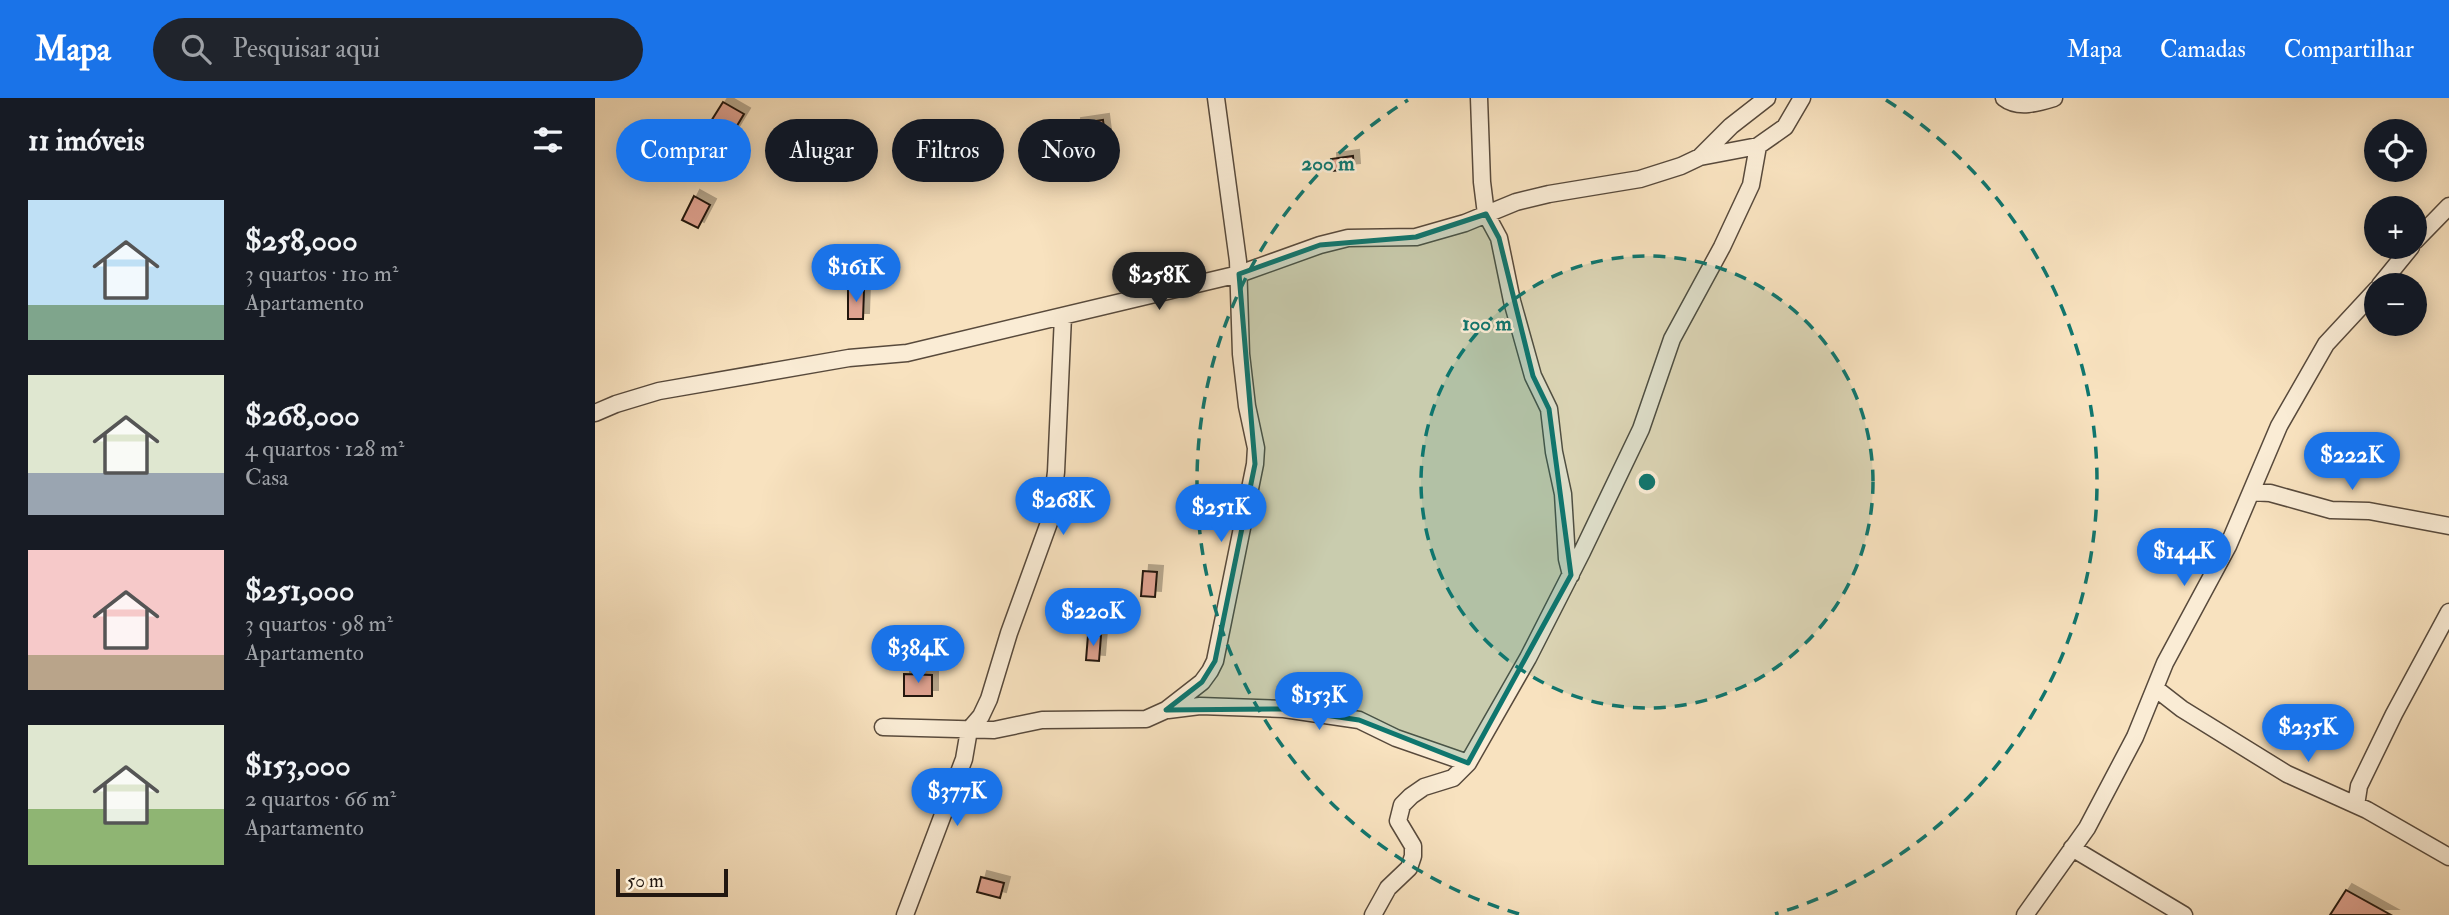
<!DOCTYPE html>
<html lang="pt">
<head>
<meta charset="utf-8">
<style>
  :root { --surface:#171b24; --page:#20242c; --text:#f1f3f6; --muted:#9ea1a6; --accent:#1a73e8 }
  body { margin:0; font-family:"IM FELL Double Pica",serif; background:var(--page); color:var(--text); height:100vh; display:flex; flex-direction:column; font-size:26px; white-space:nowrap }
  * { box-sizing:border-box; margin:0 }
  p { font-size:23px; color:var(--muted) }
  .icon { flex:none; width:38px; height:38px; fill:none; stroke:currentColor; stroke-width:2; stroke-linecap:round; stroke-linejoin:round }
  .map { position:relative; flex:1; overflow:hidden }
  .side { display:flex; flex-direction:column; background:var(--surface); width:595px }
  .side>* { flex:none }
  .top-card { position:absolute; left:21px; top:21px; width:665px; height:63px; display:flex; gap:14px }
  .buttons { position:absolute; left:1769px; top:21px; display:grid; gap:14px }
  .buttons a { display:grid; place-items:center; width:63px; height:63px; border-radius:50%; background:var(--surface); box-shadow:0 4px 18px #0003; font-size:35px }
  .scale { position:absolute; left:21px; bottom:18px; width:112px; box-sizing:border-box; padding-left:7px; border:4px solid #221710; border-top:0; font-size:19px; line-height:24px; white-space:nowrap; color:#221710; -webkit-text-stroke:5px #faecd5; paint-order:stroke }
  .price { position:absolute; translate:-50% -60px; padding:0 16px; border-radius:24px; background:var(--accent); color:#fff; font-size:23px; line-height:46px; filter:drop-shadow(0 2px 4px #0008) }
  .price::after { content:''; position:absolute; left:50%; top:42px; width:21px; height:16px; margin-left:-10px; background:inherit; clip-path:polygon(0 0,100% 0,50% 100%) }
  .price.current { background:#222; color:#fff }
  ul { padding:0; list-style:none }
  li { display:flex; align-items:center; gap:21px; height:175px; padding:0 28px }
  li span { display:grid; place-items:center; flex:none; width:196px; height:140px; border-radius:0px; color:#555 }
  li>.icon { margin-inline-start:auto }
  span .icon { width:84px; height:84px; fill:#fffc; stroke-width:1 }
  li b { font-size:30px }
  h2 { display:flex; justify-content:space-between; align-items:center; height:84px; padding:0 28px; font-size:30px }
  .tag { padding:0 24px; border-radius:32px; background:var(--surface); box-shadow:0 4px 18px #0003; font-size:24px; line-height:63px }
  .tag.current { background:var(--accent); color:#fff }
  header { display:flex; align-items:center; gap:42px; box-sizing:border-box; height:98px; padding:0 35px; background:var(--accent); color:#fff }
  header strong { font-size:33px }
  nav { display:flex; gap:38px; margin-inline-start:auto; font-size:24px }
  .search { width:490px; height:63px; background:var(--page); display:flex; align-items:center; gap:18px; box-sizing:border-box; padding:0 24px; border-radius:38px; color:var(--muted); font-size:26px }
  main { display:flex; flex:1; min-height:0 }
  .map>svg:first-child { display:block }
</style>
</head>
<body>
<header>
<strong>Mapa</strong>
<div class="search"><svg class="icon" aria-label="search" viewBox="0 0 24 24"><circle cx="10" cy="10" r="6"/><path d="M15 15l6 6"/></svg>Pesquisar aqui</div>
<nav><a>Mapa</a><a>Camadas</a><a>Compartilhar</a></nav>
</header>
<main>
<section class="side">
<h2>11 imóveis<svg class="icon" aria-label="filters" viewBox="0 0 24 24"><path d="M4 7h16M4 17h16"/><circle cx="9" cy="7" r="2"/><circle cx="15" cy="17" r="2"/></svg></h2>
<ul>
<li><span style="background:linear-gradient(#bfe0f5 75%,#7fa58c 0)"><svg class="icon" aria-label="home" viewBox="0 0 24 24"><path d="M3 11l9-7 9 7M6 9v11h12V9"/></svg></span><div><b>$258,000</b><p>3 quartos · 110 m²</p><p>Apartamento</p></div></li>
<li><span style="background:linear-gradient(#dfe7d0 70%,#9aa5b1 0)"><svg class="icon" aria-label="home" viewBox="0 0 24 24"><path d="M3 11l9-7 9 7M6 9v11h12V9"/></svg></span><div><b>$268,000</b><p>4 quartos · 128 m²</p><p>Casa</p></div></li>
<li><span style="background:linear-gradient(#f6c9c9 75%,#b9a48a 0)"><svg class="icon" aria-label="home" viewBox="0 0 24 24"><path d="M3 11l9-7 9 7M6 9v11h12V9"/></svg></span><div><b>$251,000</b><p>3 quartos · 98 m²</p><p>Apartamento</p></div></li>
<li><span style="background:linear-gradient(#dfe7d0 60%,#8fb573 0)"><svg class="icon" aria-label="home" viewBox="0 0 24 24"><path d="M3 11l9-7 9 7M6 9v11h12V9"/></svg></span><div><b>$153,000</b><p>2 quartos · 66 m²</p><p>Apartamento</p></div></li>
</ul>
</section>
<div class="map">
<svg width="1854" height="817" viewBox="0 0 1854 817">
  <defs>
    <filter id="shadow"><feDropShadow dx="6" dy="-6" stdDeviation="0" flood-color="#0004"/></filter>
  </defs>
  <rect width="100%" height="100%" fill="#f8e2bf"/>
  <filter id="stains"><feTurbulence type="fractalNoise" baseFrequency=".00286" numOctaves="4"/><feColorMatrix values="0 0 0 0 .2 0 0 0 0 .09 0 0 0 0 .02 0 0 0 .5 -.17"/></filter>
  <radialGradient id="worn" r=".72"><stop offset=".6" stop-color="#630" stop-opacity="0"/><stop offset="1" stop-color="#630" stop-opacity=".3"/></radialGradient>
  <path fill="#e0a391" stroke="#221710" stroke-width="2" filter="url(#shadow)" d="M128 4 149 16 134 41 113 28Z
    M508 22 511 46 499 47 501 65 485 68 480 26Z
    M758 58 759 71 737 73 736 61Z
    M99 98 115 107 103 130 87 122Z
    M253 191 269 192 268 221H253Z
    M548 473 562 474 560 499 546 498Z
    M493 537 506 538 504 563 491 562Z
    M309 576 337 577V598H309Z
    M386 779 409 785 405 800 382 794Z
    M1751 792 1796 817H1735Z"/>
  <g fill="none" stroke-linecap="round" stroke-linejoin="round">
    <defs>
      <path id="minor" d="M884 0 887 84 891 116 904 140 917 203 938 278 954 311 959 354 968 396 972 461 976 477
        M1409 0C1423 11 1443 5 1459 0
        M1105 59 1136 28 1172 0
        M1820 143 1854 108
        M1785 187 1816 149
        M0 315 21 306 64 293 254 260 312 255 644 176 725 147 753 140 821 139 870 125 921 104 954 96 1045 81 1086 68 1105 59 1163 48 1190 29 1207 0
        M1656 394 1675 395 1736 412 1774 413 1854 428
        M1560 590 1587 611 1692 676 1772 712 1854 759
        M573 612 605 608 689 611 764 622 801 640 873 665
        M288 629 399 632 447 622 551 621 571 612 607 584 615 573 620 563 660 366 661 350 652 308 646 256 643 163 621 0
        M1761 707 1764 688 1799 616 1854 514
        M1477 750 1589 817
        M310 817 369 661 374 632 386 618 394 601 414 535 455 422 461 374 468 218
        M778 817 793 790 814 770 818 758V748L803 723 807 707 816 698 829 689 858 680 873 665 933 560 987 454 1046 331 1077 241 1127 149 1156 87 1163 48
        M1430 817 1492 730 1540 639 1570 565 1633 448 1684 328 1731 246 1782 191"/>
    </defs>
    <use href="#minor" stroke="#584a3c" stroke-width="19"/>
    <use href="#minor" stroke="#faecd5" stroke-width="16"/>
  </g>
  <path fill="#0f766e" fill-opacity="0.2" stroke="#0f766e" stroke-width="5" stroke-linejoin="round" d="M891 116 904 140 938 278 954 311 976 477 873 665 764 622 689 611 571 612 607 584 620 563 660 366 644 176 725 147 821 139Z"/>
  <circle cx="1052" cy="384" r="226" fill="#0f766e" fill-opacity=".12"/>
  <g fill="none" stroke="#0f766e" stroke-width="3.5" stroke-dasharray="12 9">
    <circle cx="1052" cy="384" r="226"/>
    <path d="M924 816A451 451 0 0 1 813 2M1291 2A451 451 0 0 1 1180 816"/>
  </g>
  <circle cx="1052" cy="384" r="10" fill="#0f766e" stroke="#faecd5" stroke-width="3.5"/>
  <g font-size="21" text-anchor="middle" font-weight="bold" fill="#0f766e" stroke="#faecd5" stroke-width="5" stroke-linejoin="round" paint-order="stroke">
    <text x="733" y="72">200 m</text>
    <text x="892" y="232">100 m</text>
  </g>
  <rect width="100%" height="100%" filter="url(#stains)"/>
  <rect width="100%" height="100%" fill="url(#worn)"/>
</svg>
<div class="buttons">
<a><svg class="icon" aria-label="locate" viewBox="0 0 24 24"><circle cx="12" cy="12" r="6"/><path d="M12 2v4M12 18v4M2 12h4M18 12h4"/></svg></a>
<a>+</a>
<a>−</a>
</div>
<div class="scale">50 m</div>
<b class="price" style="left:261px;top:206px">$161K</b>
<b class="price current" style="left:564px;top:214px">$258K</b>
<b class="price" style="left:1757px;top:394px">$222K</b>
<b class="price" style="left:468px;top:439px">$268K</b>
<b class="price" style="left:626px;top:446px">$251K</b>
<b class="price" style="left:1589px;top:490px">$144K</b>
<b class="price" style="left:498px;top:550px">$220K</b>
<b class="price" style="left:323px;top:587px">$384K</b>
<b class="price" style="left:724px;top:634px">$153K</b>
<b class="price" style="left:1713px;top:666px">$235K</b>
<b class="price" style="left:362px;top:730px">$377K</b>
<div class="top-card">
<a class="tag current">Comprar</a>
<a class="tag">Alugar</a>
<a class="tag">Filtros</a>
<a class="tag">Novo</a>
</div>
</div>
</main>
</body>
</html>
